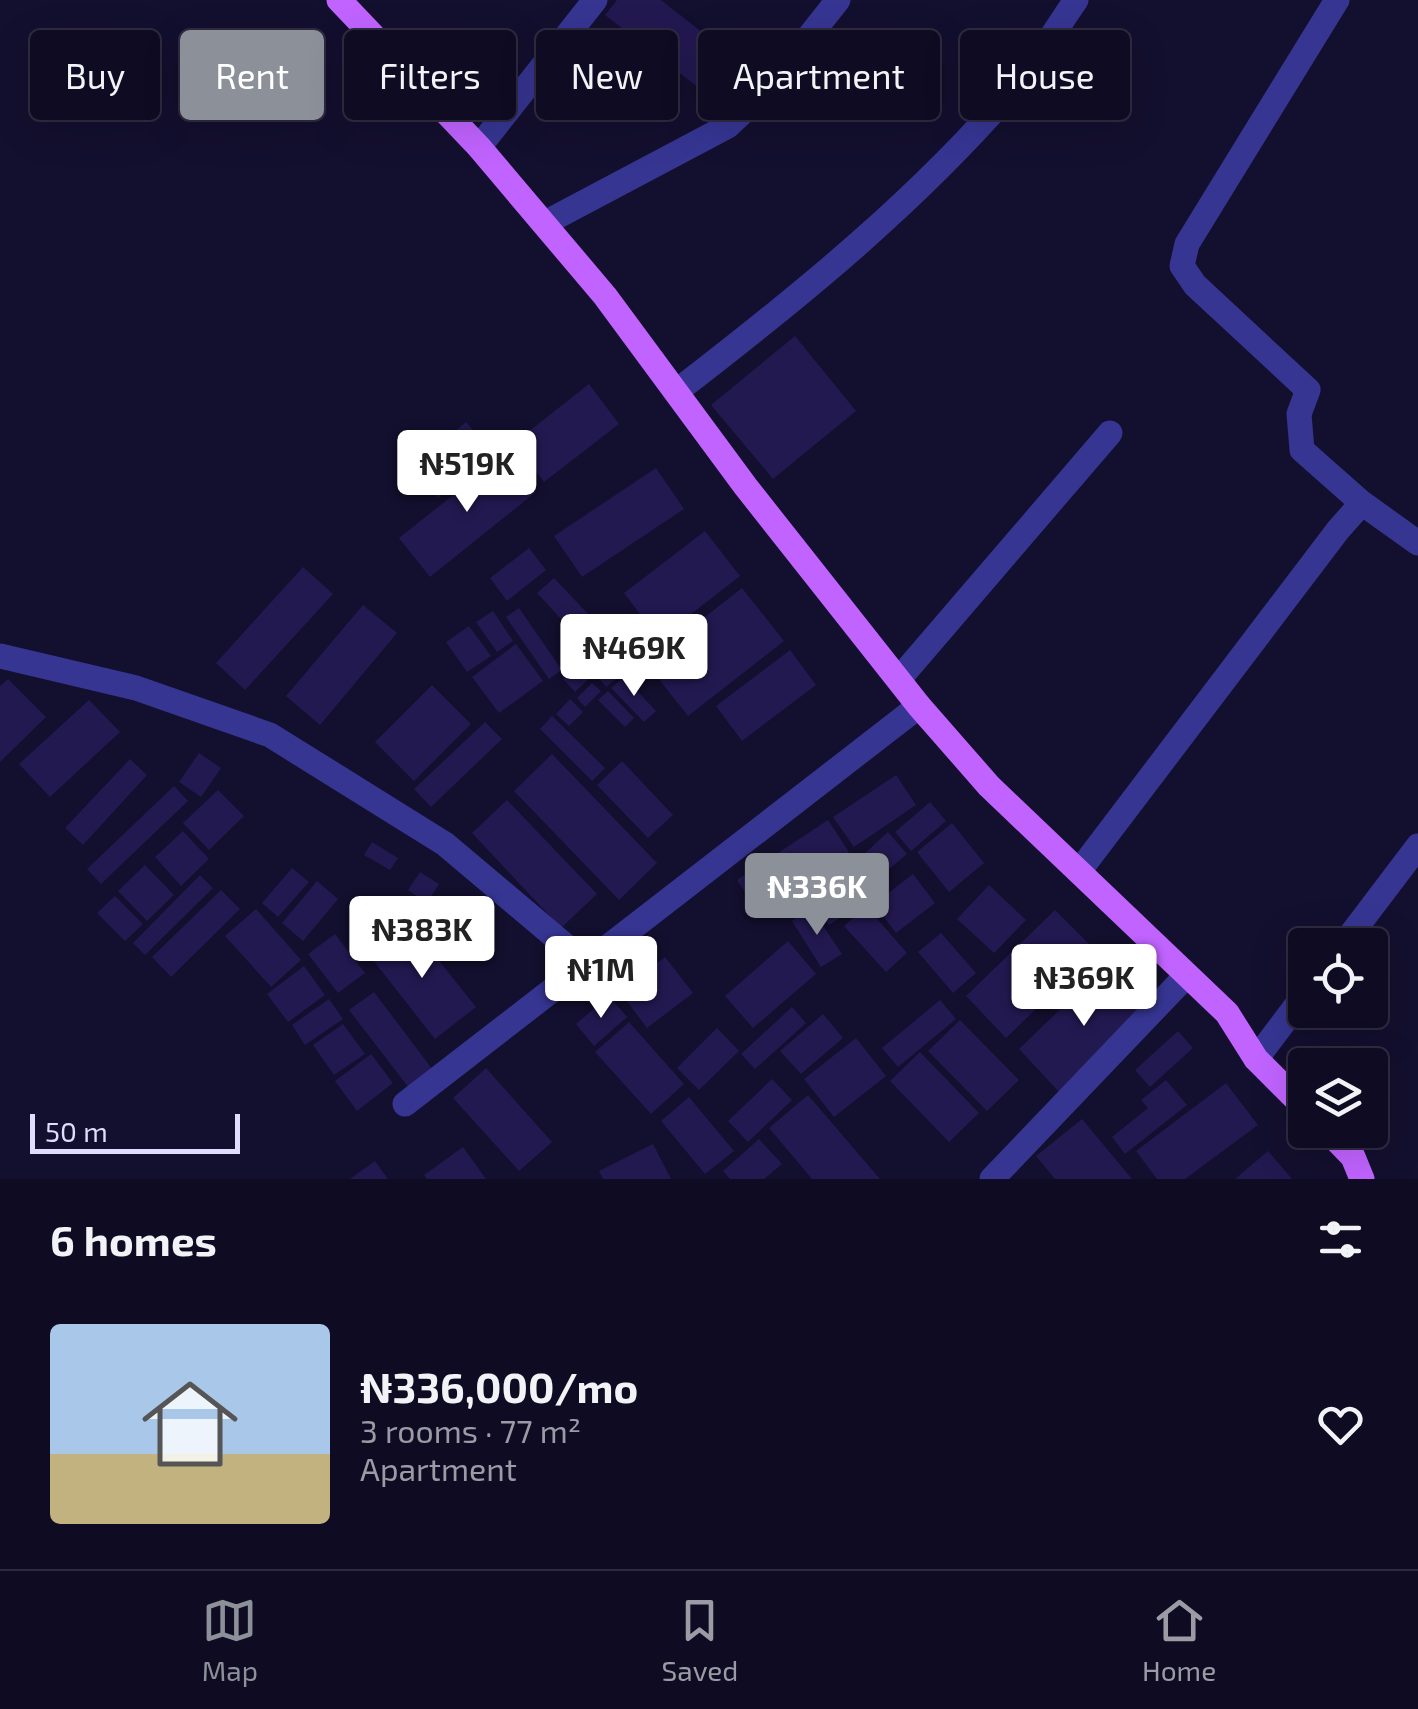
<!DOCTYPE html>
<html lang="en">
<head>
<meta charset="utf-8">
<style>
  :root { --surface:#0e0b22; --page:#1c192f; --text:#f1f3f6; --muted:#9b9ba5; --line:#2e2b40; --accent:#8c9099 }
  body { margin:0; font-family:"Exo 2",sans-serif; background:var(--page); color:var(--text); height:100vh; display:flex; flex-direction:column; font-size:38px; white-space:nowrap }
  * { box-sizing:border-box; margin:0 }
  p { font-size:32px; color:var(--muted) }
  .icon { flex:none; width:55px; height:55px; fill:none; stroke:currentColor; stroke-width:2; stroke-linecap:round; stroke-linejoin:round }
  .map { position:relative; height:1179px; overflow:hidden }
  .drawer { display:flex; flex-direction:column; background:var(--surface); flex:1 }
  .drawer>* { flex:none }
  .hud { position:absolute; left:30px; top:30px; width:1360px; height:90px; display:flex; gap:20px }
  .tools { position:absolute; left:1288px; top:928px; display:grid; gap:20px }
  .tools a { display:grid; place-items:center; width:100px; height:100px; border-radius:10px; background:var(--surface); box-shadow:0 10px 40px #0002,0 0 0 2px var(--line); font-size:50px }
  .scale { position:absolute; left:30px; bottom:25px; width:210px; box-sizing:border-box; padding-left:10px; border:5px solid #dfdcff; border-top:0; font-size:28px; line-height:35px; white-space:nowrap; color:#dfdcff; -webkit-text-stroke:8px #130f2e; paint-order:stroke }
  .price { position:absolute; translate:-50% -85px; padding:0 22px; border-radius:10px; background:#fff; color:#222; font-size:32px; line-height:65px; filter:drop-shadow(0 2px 5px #0008) }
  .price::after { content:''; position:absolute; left:50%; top:60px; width:30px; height:22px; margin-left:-15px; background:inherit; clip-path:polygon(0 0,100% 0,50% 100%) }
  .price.current { background:var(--accent); color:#fff }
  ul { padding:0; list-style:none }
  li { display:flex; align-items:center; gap:30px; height:250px; padding:0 50px }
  li span { display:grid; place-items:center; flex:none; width:280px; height:200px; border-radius:10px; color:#555 }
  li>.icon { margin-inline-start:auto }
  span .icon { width:120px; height:120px; fill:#fffc; stroke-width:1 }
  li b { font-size:42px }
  h2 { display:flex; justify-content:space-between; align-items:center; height:120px; padding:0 50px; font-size:42px }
  .tag { padding:0 35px; border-radius:10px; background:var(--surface); box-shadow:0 10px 40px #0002,0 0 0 2px var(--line); font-size:35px; line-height:90px }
  .tag.current { background:var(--accent); color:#fff }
  .tab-bar { display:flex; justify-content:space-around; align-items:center; height:140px; border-top:2px solid var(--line); background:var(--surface); font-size:28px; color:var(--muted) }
  .tab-bar a { display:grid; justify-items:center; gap:5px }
  .tab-bar .current { color:var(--accent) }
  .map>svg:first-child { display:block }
</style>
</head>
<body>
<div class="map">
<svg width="1418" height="1179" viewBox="0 0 1418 1179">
  <rect width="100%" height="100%" fill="#130f2e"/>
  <path fill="#231951" d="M617 0H661L763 80 735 116 605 15Z
    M795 336 856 411 773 479 711 405Z
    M589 384 619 424 544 482 514 443Z
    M466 422 491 451 438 498 412 468Z
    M505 454 536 492 430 577 399 538Z
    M656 468 684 509 582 577 554 536Z
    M705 531 740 576 659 639 624 593Z
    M529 548 546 570 507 601 490 578Z
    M303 567 333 594 245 690 216 663Z
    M554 578 589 615 572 631 537 593Z
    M742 588 784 641 688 716 646 663Z
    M363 605 397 633 320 725 286 696Z
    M519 608 562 670 549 679 506 617Z
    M493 611 513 641 497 652 476 622Z
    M590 621 619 650 603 667 574 638Z
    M469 626 491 656 467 672 446 642Z
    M638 635 650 649 636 662 623 648Z
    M516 644 543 681 499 713 472 677Z
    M790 650 816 685 742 741 716 706Z
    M622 657 631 666 606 687 598 677Z
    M585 658 598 670 575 692 563 679Z
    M624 677 656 711 644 722 611 688Z
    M8 679 46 717 0 762V686Z
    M592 683 601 691 585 707 577 698Z
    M432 685 471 724 414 781 375 742Z
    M608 691 634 718 625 727 598 700Z
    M570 699 583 712 569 726 556 714Z
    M89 700 120 732 50 797 19 764Z
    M552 716 605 768 592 781 540 729Z
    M485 722 502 739 431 807 414 789Z
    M199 753 221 768 201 797 179 782Z
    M552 754 657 863 619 900 514 791Z
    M130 759 147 775 83 845 65 828Z
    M622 761 673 815 648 838 597 785Z
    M896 775 916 805 854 847 833 817Z
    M174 786 188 801 101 884 87 869Z
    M218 790 244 816 209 850 183 823Z
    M507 800 597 894 561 928 472 833Z
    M930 802 946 821 911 851 895 832Z
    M828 820 849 852 758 912 737 880Z
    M952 823 984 863 949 892 917 852Z
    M183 831 209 859 181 886 155 857Z
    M888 832 907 854 881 876 863 855Z
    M372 842 398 858 390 870 364 855Z
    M145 865 174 895 147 921 118 891Z
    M292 868 309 882 278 917 262 903Z
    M420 872 439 884 427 903 408 890Z
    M858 873 873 896 829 925 814 902Z
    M913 874 935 903 896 933 874 904Z
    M200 875 213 888 145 955 133 943Z
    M317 881 338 899 303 941 282 923Z
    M989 885 1026 920 994 953 957 919Z
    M221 890 240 909 171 977 152 957Z
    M115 896 143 924 125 941 97 913Z
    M866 906 907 953 886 972 844 926Z
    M811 908 842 954 821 967 792 921Z
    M256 909 301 960 271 987 225 936Z
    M1055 910 1096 951 1006 1038 966 996Z
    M409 923 476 1007 435 1039 369 955Z
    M941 933 976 973 953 993 918 952Z
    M335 934 365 973 338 993 308 954Z
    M788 941 816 974 753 1028 725 996Z
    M665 957 693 993 647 1028 620 992Z
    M1107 964 1150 1009 1061 1094 1019 1049Z
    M304 966 325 995 288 1022 267 994Z
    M374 992 436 1074 412 1092 349 1010Z
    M609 996 627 1017 594 1046 576 1024Z
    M329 999 343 1019 305 1045 292 1025Z
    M940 1000 956 1019 898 1067 882 1048Z
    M792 1007 806 1023 755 1069 741 1054Z
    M823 1014 843 1038 801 1074 780 1051Z
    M960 1020 1019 1080 987 1111 928 1051Z
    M629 1022 684 1084 651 1114 595 1052Z
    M343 1024 365 1054 334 1075 313 1045Z
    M717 1028 739 1051 699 1090 677 1068Z
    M1178 1031 1193 1048 1150 1087 1135 1070Z
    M856 1038 886 1076 834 1117 804 1079Z
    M920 1052 979 1113 949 1142 890 1081Z
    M371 1054 393 1083 357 1111 335 1081Z
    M486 1068 552 1142 519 1171 453 1098Z
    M772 1079 792 1100 748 1142 728 1121Z
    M1166 1080 1187 1105 1125 1154 1112 1137 1148 1108 1141 1100Z
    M1226 1083 1258 1125 1185 1179H1157L1136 1151Z
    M808 1095 880 1179H812L769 1128Z
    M689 1097 734 1151 705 1174 661 1121Z
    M1082 1119 1132 1179H1055L1036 1156Z
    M759 1139 782 1164 764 1179H730L723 1171Z
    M653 1144 671 1179H603L599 1171Z
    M463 1147 486 1179H427L424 1175Z
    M1268 1151 1292 1179H1235Z
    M375 1161 388 1179H350Z"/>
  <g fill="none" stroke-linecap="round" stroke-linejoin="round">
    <path stroke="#363592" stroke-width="25" d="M1337 0 1187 244 1182 266 1195 285 1308 390 1299 414 1302 450 1362 503
      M479 147 595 0
      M545 223 728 126 770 86 838 0
      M677 391C799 297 919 200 1019 82 1040 57 1057 27 1076 0
      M0 656 136 688 270 735 445 844 587 964
      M899 679 1110 433
      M1080 870 1338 530 1362 503 1418 543
      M1343 945 1418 846
      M1256 1059 1305 994
      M405 1104 919 706
      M992 1179 1187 975"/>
    <path stroke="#c063ff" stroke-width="25" d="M339 0 479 147 605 296 746 487 919 706 989 786 1227 1013 1256 1059 1305 1108
      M1327 1130 1353 1157 1362 1179"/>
  </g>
</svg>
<div class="tools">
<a><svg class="icon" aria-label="locate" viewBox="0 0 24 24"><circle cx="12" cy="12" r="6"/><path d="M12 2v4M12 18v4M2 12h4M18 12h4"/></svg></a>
<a><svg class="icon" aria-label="layers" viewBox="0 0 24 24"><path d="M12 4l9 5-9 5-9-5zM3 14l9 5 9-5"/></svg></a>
</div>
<div class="scale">50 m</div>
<b class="price" style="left:467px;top:515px">₦519K</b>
<b class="price" style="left:634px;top:699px">₦469K</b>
<b class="price current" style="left:817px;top:938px">₦336K</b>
<b class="price" style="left:422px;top:981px">₦383K</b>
<b class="price" style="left:601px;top:1021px">₦1M</b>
<b class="price" style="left:1084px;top:1029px">₦369K</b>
<div class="hud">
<a class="tag">Buy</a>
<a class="tag current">Rent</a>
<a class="tag">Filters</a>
<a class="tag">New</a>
<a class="tag">Apartment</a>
<a class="tag">House</a>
</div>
</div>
<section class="drawer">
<h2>6 homes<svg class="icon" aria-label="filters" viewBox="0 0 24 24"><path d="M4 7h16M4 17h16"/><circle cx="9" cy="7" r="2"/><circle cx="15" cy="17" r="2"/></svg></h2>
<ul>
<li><span style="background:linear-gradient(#a9c7e8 65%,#c2b280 0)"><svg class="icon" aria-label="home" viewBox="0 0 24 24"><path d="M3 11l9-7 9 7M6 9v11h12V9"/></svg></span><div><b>₦336,000/mo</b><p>3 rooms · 77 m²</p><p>Apartment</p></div><svg class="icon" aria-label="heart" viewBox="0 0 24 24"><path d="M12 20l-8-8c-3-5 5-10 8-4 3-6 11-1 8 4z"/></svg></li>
</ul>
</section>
<nav class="tab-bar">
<a class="current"><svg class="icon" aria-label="map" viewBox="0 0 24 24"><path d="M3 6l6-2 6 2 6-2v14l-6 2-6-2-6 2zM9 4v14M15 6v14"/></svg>Map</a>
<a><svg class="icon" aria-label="saved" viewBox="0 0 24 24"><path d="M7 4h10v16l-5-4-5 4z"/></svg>Saved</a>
<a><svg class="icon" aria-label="home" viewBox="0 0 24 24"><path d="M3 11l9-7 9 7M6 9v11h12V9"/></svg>Home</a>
</nav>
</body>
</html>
